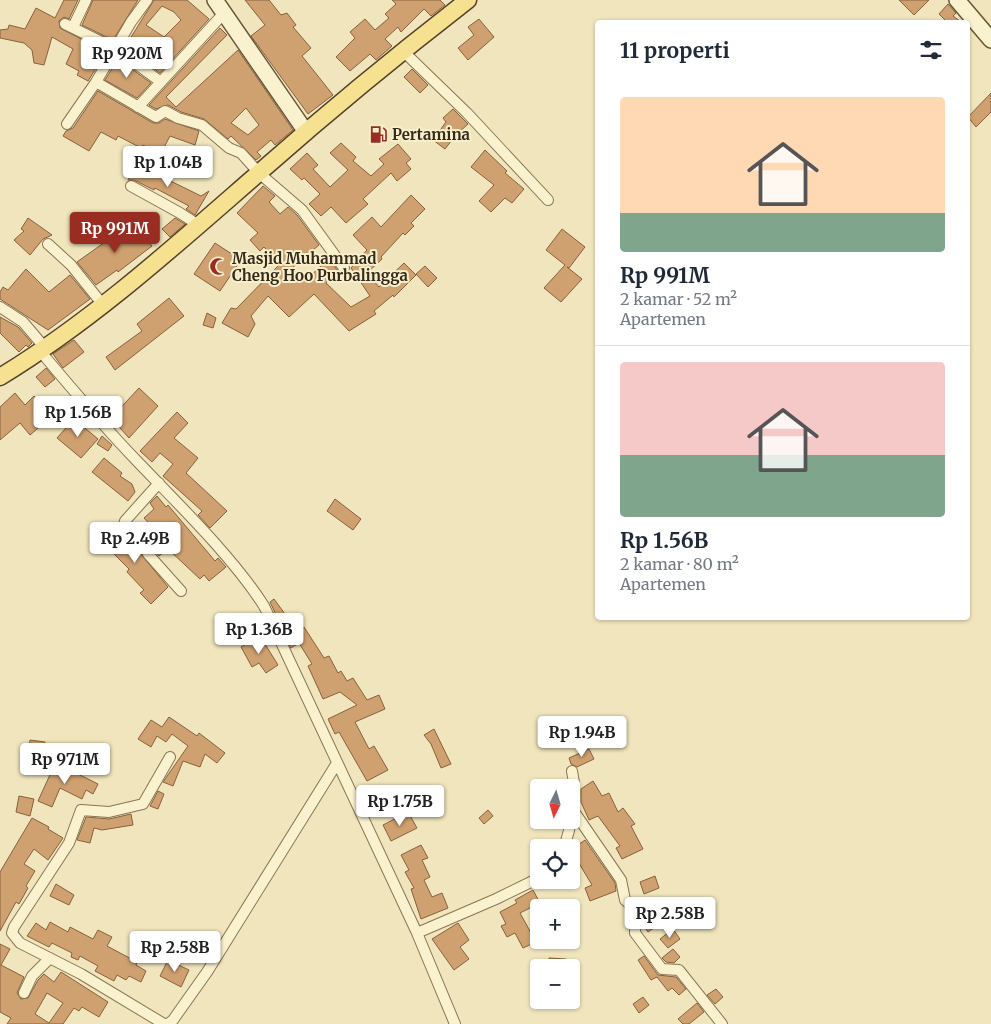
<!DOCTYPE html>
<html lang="id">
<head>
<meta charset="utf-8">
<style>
  :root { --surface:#fff; --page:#f2f2f3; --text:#1f2937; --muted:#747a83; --line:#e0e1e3; --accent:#992d22 }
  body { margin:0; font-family:Merriweather,serif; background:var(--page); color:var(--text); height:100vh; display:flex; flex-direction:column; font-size:19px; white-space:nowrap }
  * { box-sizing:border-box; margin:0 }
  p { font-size:16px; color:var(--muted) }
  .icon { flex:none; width:28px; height:28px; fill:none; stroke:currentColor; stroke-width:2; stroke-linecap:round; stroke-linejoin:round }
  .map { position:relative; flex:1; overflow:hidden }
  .panel { position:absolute; left:595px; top:20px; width:375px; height:600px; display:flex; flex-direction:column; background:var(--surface); border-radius:5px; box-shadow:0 1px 4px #0004 }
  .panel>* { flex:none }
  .needle { width:32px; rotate:185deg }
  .tools { position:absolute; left:530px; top:779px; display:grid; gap:10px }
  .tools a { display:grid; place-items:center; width:50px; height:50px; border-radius:5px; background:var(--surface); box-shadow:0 1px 4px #0004; font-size:25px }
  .price { position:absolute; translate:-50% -42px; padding:0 11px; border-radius:5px; background:#fff; color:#222; font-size:16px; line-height:32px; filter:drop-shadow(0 1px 2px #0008) }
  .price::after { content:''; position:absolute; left:50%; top:30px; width:15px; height:11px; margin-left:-8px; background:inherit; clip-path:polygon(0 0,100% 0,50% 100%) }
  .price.current { background:var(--accent); color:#fff }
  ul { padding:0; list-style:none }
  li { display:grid; align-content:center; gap:10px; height:265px; padding:0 25px }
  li+li { border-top:1px solid var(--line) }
  li span { display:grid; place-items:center; height:155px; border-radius:5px; color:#555 }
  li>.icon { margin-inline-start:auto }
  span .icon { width:90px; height:90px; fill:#fffc; stroke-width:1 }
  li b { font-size:21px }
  h2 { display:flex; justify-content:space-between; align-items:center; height:60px; padding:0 25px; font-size:21px }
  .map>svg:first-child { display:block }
</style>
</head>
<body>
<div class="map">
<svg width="991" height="1024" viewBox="0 0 991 1024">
  <rect width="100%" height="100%" fill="#f0e5bc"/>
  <path fill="#d0a170" stroke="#88613a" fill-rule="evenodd" d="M64 0H78L69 19 64 17 59 21 60 28 106 52 88 81 77 75 79 71 66 64 73 49 52 37 44 65 34 63 32 50 24 43 0 38V30L8 29 9 25 25 29 36 8 55 18Z
    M93 0H138L113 40 82 25Z
    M154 0H187L209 19 160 73 125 47ZM162 6 174 12 181 20 164 37 146 25Z
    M245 0H269L281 15 287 13 296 25 293 27 311 48 302 56 333 95 308 114 251 36 265 25Z
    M392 0H440L445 5 431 16 424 9 401 32 398 27 385 39 392 46 376 60 370 54 350 71 336 57 355 38 350 32 365 19 375 30 389 18 385 14 396 4Z
    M899 0H929L914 15Z
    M948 4 956 13 953 16 961 22H947L939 14Z
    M479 19 494 37 468 60 458 48 474 35 468 27Z
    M220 28 227 35 166 97 176 107 238 50 293 130 275 145 271 140 257 152 261 156 256 160 231 136 228 139 204 119 181 112 168 105 156 109 149 105ZM246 108 259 125 248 135 231 123Z
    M118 59 151 83 137 98 105 80Z
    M412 69 428 85 420 93 404 77Z
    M98 91 153 123H159L165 119 199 131 195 145 170 136 160 155 143 145 141 148 118 136 116 140 101 132 89 151 63 136 66 131 73 128Z
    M991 93V112L976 127 968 117Z
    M453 109 468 124 455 136 445 149 433 140 446 122 443 118Z
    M341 143 356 157 353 161 371 176 384 164 379 159 398 144 411 159 406 163 411 169 397 181 391 173 363 199 368 204 346 223 331 207 321 216 309 204 320 194 304 178 302 180 290 169 307 153 318 165 313 169 330 187 348 170 330 153Z
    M485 150 507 171 505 173 524 189 512 203 505 198 491 212 479 201 494 185 471 167Z
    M136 164 201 196 209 191 195 215 186 209 189 206 155 188 154 190 134 180H128Z
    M263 186 275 196 269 202 280 214 288 207 297 215 319 245 292 268 305 281 324 263 325 265 330 260 338 271 326 283 351 307 370 296 351 268 367 250 353 235 372 217 381 227 411 195 425 209 411 223 414 226 405 235 403 233 381 257 382 259 367 273 379 287 404 263 416 275 394 297 393 295 374 311 376 314 349 331 314 294 289 317 268 296 251 316 255 324 248 337 222 323 231 308 236 309 280 264 264 247 260 251 250 240 258 233 237 213Z
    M28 218 52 235 43 239 30 255 14 240 24 231 21 229Z
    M175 218 185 224 170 237 162 229Z
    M133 222 152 246 118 272 117 270 96 285 77 262Z
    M562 229 585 247 569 268 567 267 582 279 561 302 544 288 565 265 546 250Z
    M215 243 241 260 220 291 194 274Z
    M425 266 437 278 428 287 416 274Z
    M26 269 49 292 70 275 90 299 48 330 0 299V292L3 287 8 290Z
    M169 298 184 316 115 370 106 357 142 331 137 324Z
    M207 313 216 318 213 328 203 325Z
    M0 317 18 327 32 343 28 347 26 345 19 352 0 333Z
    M74 340 84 352 63 368 53 354Z
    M46 368 55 379 45 387 36 377Z
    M139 388 158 406 129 438 111 418Z
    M15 393 25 405 34 396 49 412 40 421 43 424 30 435 20 423 0 440V407Z
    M70 397 80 409 68 422 57 412Z
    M177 412 188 423 174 438 198 458 186 473 227 511 210 528 198 515 202 511 163 476 173 464 160 453 152 462 140 451Z
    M74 419 98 439 81 458 57 438Z
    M102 436 112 445 108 451 97 444Z
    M104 458 122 473 120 476 132 484 135 492 128 501 92 472Z
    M157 496 166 507 168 505 215 561 218 558 226 567 209 581 204 575 200 579 168 549 159 556 154 550 148 538 156 531 144 518 154 509 150 503Z
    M335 499 361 519 353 530 327 511Z
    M117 525 168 587 151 604 140 593 144 590 127 572 129 569 101 541Z
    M274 599 285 614 278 619 270 602Z
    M304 627 324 658 329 656 338 673 341 671 347 681 353 678 367 700 379 695 385 709 355 722 369 749 374 746 388 770 367 781 339 732 335 734 328 719 357 705 340 692 323 699 308 666 312 664 299 643 291 648 286 638Z
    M260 636 278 665 266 673 259 663 252 667 241 647Z
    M169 717 197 736 199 733 225 753 217 763 205 754 200 767 183 761 173 786 163 782 188 746 172 734 166 742 157 736 151 747 138 739 151 720 162 727Z
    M585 718 592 728 578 737 572 727Z
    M434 729 451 764 441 768 431 744 424 735Z
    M30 740 45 742 42 768 27 766Z
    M589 749 594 759 577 767 571 764 569 758Z
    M54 766 72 771 98 784 93 794 86 790 82 799 60 788 52 807 38 801Z
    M593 781 602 796 609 793 618 812 623 808 635 824 631 826 643 849 622 859 616 848 620 846 598 816 589 820 581 802V789Z
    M158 791 164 794 158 809 150 806Z
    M19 796 34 799 30 816 16 812Z
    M488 810 493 816 484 824 479 818Z
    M408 812 417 828 391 841 383 825Z
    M131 814 133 825 102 830 94 828 90 843 77 840 86 817 109 819Z
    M32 818 49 827 48 829 63 838 48 860 34 849 24 864 35 871 26 886 28 888 19 904 16 902 0 931V872Z
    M585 840 615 883 616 891 590 901 585 888 592 885 571 850Z
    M421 845 428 858 422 860 430 877 424 880 432 897 442 893 448 908 421 919 411 889 414 888 405 872 409 870 401 855Z
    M655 876 659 888 644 894 640 882Z
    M56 884 74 895 69 905 50 896Z
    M533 890 540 903 520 913 536 942 523 948 515 933 507 937 501 926 506 924 500 912 517 903 515 900Z
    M652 917 658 925 648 932 642 923Z
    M50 922 68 932 70 927 93 939 98 930 112 937 107 946 137 962 136 965 146 971 141 982 129 976 126 980 117 975 114 981 95 971 98 966 80 956 78 960 71 957 72 953 52 943 49 947 27 936 36 923 46 930Z
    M458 923 469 940 460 947 469 959 454 970 432 939Z
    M673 929 680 939 668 948 660 939Z
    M0 944 10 949 1 965 24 977 17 993 21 999 28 998 38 980 44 974 54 982 61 972 108 1002 99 1017 82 1007 79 1011 74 1008 63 1024H7L11 1018 0 1012ZM47 993 63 1003 49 1023 35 1014Z
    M673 949 680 957 674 963 666 962 662 958Z
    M644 956 658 975 676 977 686 989 679 995 672 988 668 991 657 977 651 980 638 960Z
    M549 958 566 959 565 968H548Z
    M168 960 189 970 181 987 160 976Z
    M716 989 723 997 715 1004 707 995Z
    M643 997 649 1005 639 1013 633 1004Z
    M697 1003 704 1012 689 1024H683L678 1019Z"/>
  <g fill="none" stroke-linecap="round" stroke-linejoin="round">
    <defs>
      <path id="street" d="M147 0 131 22 96 82 156 117 165 111 178 118 202 125 229 148 241 153 259 173 302 210 344 268
        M65 24 116 49 161 82
        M73 27 86 0
        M403 51 467 113 548 200
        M138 107 224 13
        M67 124 96 82
        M131 186 180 213 200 226
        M48 244 71 265 103 305
        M0 307 23 322 46 349
        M41 352C72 389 103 426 136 460 178 504 232 556 264 606L417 933 455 1024
        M159 483 125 521 124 525 145 545 148 554 181 591
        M573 810 621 880 625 900 636 910 635 933 662 969 679 970 722 1024
        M564 848C572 823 578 796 572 771
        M417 933 496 899 539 878
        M24 993 32 976 50 958
        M164 1024 81 974 20 943 12 933 14 927 69 843 81 810 109 812 143 804 170 757
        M168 1024 173 1020 207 972 337 763"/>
      <path id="secondary" d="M215 0 306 132
        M957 0 991 40"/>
      <path id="primary" d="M0 377C95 319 177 244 261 171 328 112 397 55 468 0"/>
    </defs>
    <use href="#street" stroke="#887555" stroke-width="12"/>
    <use href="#secondary" stroke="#695638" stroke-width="18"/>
    <use href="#primary" stroke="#55422a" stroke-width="19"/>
    <use href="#street" stroke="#faf2cf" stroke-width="10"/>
    <use href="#secondary" stroke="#faf2cf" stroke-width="15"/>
    <use href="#primary" stroke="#f6e191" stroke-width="16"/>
  </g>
  <defs>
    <symbol id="fuel-bare" viewBox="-9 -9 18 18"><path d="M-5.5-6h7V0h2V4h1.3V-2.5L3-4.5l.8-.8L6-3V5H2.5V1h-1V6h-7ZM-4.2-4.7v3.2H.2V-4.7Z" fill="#992d22" stroke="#f7efcc" stroke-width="2.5" paint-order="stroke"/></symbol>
    <symbol id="mosque-bare" viewBox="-9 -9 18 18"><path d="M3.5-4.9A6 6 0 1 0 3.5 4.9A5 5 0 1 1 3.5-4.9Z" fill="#992d22" stroke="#f7efcc" stroke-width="2.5" paint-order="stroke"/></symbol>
  </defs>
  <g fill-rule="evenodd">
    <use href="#fuel-bare" x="366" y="122" width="25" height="25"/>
    <use href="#mosque-bare" x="206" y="254" width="25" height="25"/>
  </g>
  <g text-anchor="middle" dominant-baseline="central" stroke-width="4" stroke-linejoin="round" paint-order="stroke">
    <g font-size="15" font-weight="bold" fill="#362b1b" stroke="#f7efcc" text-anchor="start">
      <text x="392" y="134">Pertamina</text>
      <text x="232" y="258">Masjid Muhammad<tspan x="232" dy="17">Cheng Hoo Purbalingga</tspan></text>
    </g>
  </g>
</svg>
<div class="tools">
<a><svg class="needle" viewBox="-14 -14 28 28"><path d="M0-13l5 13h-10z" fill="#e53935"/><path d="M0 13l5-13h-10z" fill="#747a83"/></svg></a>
<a><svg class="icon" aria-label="locate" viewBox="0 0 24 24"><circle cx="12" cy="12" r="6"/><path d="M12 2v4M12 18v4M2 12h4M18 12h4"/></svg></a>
<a>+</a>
<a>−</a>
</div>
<b class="price" style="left:127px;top:79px">Rp 920M</b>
<b class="price" style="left:168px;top:188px">Rp 1.04B</b>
<b class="price current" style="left:115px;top:254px">Rp 991M</b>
<b class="price" style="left:78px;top:438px">Rp 1.56B</b>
<b class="price" style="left:135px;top:564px">Rp 2.49B</b>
<b class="price" style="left:259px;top:655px">Rp 1.36B</b>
<b class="price" style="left:582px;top:758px">Rp 1.94B</b>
<b class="price" style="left:65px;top:785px">Rp 971M</b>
<b class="price" style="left:400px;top:827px">Rp 1.75B</b>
<b class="price" style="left:670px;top:939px">Rp 2.58B</b>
<b class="price" style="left:175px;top:973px">Rp 2.58B</b>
<section class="panel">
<h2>11 properti<svg class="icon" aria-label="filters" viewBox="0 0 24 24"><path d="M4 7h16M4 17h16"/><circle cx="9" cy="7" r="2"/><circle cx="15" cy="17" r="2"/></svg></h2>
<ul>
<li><span style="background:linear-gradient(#ffd9b3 75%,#7fa58c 0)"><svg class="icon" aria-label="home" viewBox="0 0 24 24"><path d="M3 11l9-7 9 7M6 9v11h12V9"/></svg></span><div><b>Rp 991M</b><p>2 kamar · 52 m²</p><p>Apartemen</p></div></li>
<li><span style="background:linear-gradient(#f6c9c9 60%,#7fa58c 0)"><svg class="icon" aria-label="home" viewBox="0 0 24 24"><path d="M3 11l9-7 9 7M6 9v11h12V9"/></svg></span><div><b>Rp 1.56B</b><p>2 kamar · 80 m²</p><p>Apartemen</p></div></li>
</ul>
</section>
</div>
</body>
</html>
